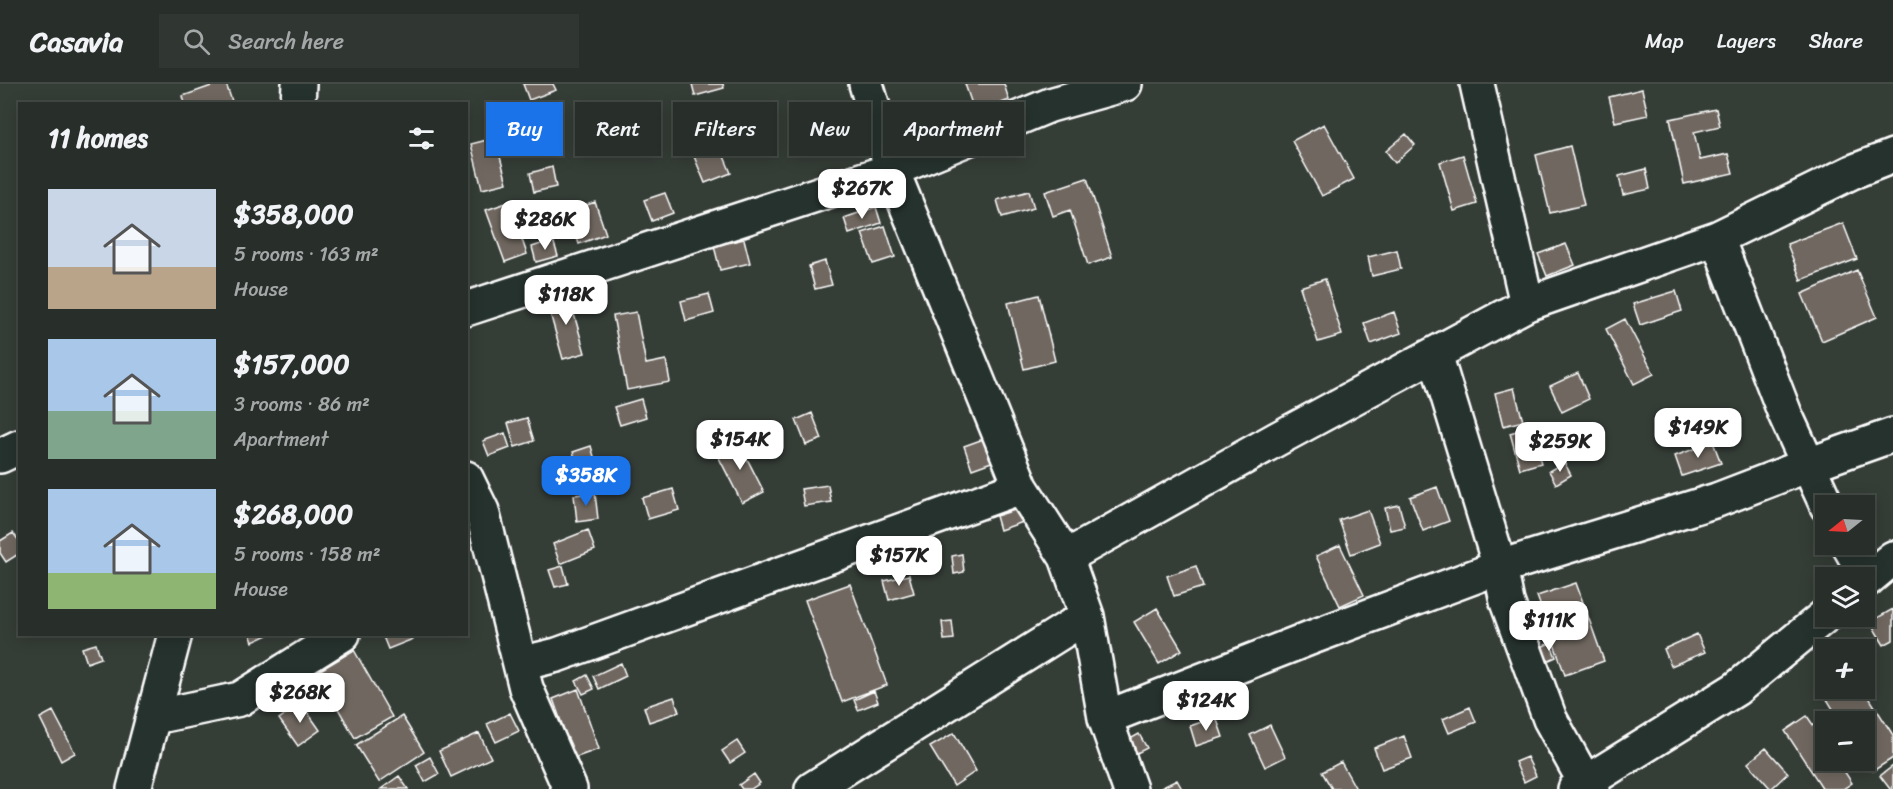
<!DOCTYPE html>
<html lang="en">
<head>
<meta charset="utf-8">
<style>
  :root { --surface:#282e29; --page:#303631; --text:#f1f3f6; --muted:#a5a8a8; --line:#444a46; --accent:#1a73e8 }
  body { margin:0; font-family:Sriracha,sans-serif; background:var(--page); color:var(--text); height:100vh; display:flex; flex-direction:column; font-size:22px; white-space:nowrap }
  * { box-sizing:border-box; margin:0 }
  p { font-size:20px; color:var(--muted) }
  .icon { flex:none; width:33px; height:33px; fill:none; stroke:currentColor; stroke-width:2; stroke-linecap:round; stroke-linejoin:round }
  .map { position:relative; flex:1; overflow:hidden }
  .side { position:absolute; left:18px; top:18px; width:450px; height:534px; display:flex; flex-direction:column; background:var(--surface); border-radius:0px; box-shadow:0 3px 15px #0003,0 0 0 2px var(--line) }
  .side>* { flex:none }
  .top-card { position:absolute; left:486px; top:18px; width:570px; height:54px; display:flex; gap:12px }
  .needle { width:39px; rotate:252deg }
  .controls { position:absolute; left:1815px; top:411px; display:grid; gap:12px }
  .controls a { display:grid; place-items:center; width:60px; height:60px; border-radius:0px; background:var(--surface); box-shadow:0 3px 15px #0003,0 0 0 2px var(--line); font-size:30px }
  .price { position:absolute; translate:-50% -51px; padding:0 14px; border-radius:12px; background:#fff; color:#222; font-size:20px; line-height:39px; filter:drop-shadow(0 2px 3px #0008) }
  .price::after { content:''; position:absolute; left:50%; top:36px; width:18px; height:14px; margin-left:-9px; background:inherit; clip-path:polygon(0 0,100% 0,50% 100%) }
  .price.on { background:var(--accent); color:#fff }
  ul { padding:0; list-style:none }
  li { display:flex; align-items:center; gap:18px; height:150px; padding:0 30px }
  li span { display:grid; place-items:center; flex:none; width:168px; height:120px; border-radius:0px; color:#555 }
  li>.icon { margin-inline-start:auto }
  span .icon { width:72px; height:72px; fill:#fffc; stroke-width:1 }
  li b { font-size:26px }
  h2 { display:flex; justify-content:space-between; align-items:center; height:72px; padding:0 30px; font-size:26px }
  .pill { padding:0 21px; border-radius:0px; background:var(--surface); box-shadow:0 3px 15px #0003,0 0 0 2px var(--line); font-size:21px; line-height:54px }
  .pill.on { background:var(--accent); color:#fff }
  header { display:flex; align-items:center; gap:36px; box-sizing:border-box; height:84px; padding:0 30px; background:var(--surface); border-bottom:2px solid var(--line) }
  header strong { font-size:28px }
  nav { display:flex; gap:33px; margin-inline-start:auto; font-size:21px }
  .search { width:420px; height:54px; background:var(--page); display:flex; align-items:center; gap:15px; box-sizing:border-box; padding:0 21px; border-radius:0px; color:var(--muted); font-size:22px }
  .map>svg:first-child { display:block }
</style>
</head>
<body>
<header>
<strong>Casavia</strong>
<div class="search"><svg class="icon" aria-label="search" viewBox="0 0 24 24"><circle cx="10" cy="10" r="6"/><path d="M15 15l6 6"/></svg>Search here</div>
<nav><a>Map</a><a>Layers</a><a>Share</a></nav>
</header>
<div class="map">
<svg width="1893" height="705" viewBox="0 0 1893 705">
  <rect width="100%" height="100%" fill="#353d37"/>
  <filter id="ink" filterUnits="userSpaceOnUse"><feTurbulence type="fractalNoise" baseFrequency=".0167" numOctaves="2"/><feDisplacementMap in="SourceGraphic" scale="12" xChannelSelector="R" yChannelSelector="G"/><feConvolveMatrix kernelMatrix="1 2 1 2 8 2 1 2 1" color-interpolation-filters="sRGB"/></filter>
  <g filter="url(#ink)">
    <path fill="#706761" stroke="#fff" stroke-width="1.5" d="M217 0H226L233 20H185L183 12Z
      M523 0H553L556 6 529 16Z
      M692 0H723L724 4 695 12Z
      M965 0H1004L1009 16 975 29Z
      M1642 5 1648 31 1615 38 1609 13Z
      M704 25 731 89 705 99 679 36Z
      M1716 25 1720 42 1694 48 1700 76 1728 70 1733 89 1684 100 1670 35Z
      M1324 40 1354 95 1322 112 1292 57Z
      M1406 50 1415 61 1395 79 1386 67Z
      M495 54 507 99 482 105 471 60Z
      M1570 62 1584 121 1550 129 1536 71Z
      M1463 71 1477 120 1454 127 1440 78Z
      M552 83 556 103 534 108 530 89Z
      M1646 85 1650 105 1623 111 1619 92Z
      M1087 94 1112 173 1088 181 1070 126 1053 132 1045 108Z
      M1029 107 1034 124 1002 133 997 116Z
      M665 109 673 129 652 137 644 116Z
      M509 118 527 170 505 178 486 126Z
      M595 118 606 150 579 160 568 128Z
      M876 123 881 139 849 150 844 134Z
      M1843 139 1857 175 1801 196 1787 160Z
      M885 142 895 173 873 180 862 149Z
      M744 155 750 179 720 186 714 162Z
      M553 156 558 172 536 178 532 163Z
      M1566 160 1575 181 1547 192 1538 170Z
      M1397 166 1401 185 1372 192 1368 173Z
      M825 177 832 201 815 205 809 182Z
      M1725 180 1731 203 1716 208 1709 185Z
      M1857 186 1877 233 1822 257 1802 210Z
      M1325 195 1342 251 1318 258 1300 203Z
      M1676 207 1682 227 1640 241 1633 220Z
      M568 209 585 269 563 275 546 215Z
      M709 210 714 229 686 237 681 217Z
      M1039 211 1055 277 1024 285 1008 219Z
      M636 228 646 280 666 276 670 298 627 306 613 232Z
      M1394 228 1401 249 1371 260 1364 239Z
      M1625 235 1654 290 1634 300 1606 245Z
      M1578 289 1589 315 1562 328 1550 302Z
      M1514 304 1523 337 1503 342 1495 309Z
      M641 315 646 333 620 341 614 323Z
      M812 329 822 355 806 361 796 336Z
      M527 334 534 357 515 363 508 339Z
      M1530 343 1541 379 1520 385 1510 349Z
      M505 349 510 364 489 372 483 357Z
      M989 353 997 376 972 385 964 362Z
      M737 355 764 408 742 419 715 366Z
      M1713 358 1721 379 1682 392 1675 372Z
      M591 362 595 376 578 382 573 368Z
      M1564 378 1571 391 1556 400 1549 387Z
      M828 401 831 418 804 422 801 405Z
      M1437 403 1449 437 1423 447 1410 413Z
      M673 405 679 426 648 435 642 414Z
      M595 409 598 435 577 438 574 411Z
      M1399 421 1405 443 1390 446 1385 424Z
      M1018 425 1023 438 1000 446 996 432Z
      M1368 426 1380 459 1351 470 1339 436Z
      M588 446 595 466 560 480 553 460Z
      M13 449 20 458V469L6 478 0 469V457Z
      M1340 461 1364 511 1340 522 1316 472Z
      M962 470 964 488 954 490 952 472Z
      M563 482 568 500 555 503 549 486Z
      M1196 482 1203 503 1174 512 1167 492Z
      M909 491 914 509 889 516 884 497Z
      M1576 499 1604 577 1565 591 1537 512Z
      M850 500 887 601 842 618 805 516Z
      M1157 524 1182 566 1159 580 1134 538Z
      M1893 525V556L1884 561 1870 538Z
      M952 537 954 555 944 556 942 538Z
      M250 550H270L253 558Z
      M382 550H411L413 555 388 565Z
      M1697 550 1705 568 1671 582 1664 565Z
      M1550 559 1556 573 1547 577 1541 563Z
      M96 560 101 574 87 579 82 564Z
      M354 566 392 633 355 654 317 588Z
      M621 579 626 592 599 605 593 592Z
      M587 591 594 605 583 610 576 597Z
      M1836 604H1863L1893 651V674L1873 687 1864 674V638H1841L1825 612Z
      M578 605 599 665 574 674 553 615Z
      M874 607 878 618 858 626 854 616Z
      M674 613 679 628 649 638 644 623Z
      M301 619 320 646 298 662 279 635Z
      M1470 623 1476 638 1449 649 1443 635Z
      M53 627 75 669 61 677 40 634Z
      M510 629 519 647 496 658 487 640Z
      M402 632 424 668 379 698 356 661Z
      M1807 632 1826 660V676H1837L1852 699 1843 705H1823L1785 647Z
      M1216 633 1223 653 1196 662 1190 642Z
      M1270 641 1285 673 1265 683 1250 651Z
      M479 649 491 674 451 693 439 667Z
      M954 649 976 687 954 702 930 663Z
      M1139 650 1147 664 1137 669 1130 655Z
      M1404 652 1412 674 1382 685 1374 664Z
      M737 657 745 669 730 679 722 667Z
      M1766 664 1788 689 1771 705 1748 679Z
      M430 673 439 690 425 698 416 681Z
      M1527 673 1536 692 1524 698 1515 678Z
      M1341 678 1356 705H1332L1322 688Z
      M1893 682V705H1890L1880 692Z
      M754 690 760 699 751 705H742L739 701Z
      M399 692 408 705H381Z
      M1177 696 1182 705H1159Z"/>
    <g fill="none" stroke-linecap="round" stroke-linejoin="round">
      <defs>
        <path id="minor" d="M1125 0 1050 21 892 86 1021 403 1066 473 1087 532 1105 634 1130 705
          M1477 0 1527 220
          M1717 154 1785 330 1827 422
          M466 225 892 86 866 0
          M1435 270 1500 483 1507 518 1550 635 1586 700 1593 705
          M0 372 19 363
          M466 394 482 427 526 604 570 705
          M1848 460 1868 495
          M1066 473 1277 355 1527 220 1717 154 1852 88 1893 72
          M1864 498 1893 474
          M520 580 557 571 1021 403
          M154 633 240 615 343 550
          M1105 634 1310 554 1500 483 1717 416 1808 381 1893 351
          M812 705 1087 532
          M1575 705 1736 605 1826 531"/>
        <path id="tertiary" d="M298 20 299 0
          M134 705 175 550"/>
      </defs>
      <use href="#minor" stroke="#fff" stroke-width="38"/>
      <use href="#tertiary" stroke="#fff" stroke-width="38"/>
      <use href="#minor" stroke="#26332d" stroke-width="33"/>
      <use href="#tertiary" stroke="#26332d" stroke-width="33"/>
    </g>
  </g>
</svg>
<div class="controls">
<a><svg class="needle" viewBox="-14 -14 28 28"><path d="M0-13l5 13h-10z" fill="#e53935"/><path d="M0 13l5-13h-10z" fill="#a5a8a8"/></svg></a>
<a><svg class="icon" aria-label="layers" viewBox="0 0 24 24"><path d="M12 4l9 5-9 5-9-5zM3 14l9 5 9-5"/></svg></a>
<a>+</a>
<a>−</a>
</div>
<b class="price" style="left:862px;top:136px">$267K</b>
<b class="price" style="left:545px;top:167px">$286K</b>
<b class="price" style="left:566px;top:242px">$118K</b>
<b class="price" style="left:1698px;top:375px">$149K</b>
<b class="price" style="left:740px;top:387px">$154K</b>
<b class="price" style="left:1560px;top:389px">$259K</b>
<b class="price on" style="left:586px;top:423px">$358K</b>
<b class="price" style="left:899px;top:503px">$157K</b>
<b class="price" style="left:1549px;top:568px">$111K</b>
<b class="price" style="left:300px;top:640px">$268K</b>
<b class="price" style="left:1206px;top:648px">$124K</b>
<div class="top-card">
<a class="pill on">Buy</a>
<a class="pill">Rent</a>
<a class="pill">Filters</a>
<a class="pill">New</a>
<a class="pill">Apartment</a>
</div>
<section class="side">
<h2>11 homes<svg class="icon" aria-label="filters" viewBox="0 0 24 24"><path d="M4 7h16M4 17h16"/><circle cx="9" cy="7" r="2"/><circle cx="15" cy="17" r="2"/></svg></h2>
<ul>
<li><span style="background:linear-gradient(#c9d6e8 65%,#b9a48a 0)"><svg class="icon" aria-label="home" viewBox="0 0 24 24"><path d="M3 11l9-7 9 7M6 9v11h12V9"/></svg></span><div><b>$358,000</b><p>5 rooms · 163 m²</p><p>House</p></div></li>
<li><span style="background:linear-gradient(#a9c7e8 60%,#7fa58c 0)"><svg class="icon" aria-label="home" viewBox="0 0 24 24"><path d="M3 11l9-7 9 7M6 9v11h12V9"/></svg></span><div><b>$157,000</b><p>3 rooms · 86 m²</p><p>Apartment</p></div></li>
<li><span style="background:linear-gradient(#a9c7e8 70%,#8fb573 0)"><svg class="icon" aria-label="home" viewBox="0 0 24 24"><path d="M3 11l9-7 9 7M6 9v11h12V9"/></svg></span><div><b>$268,000</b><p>5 rooms · 158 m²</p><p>House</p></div></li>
</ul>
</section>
</div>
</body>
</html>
